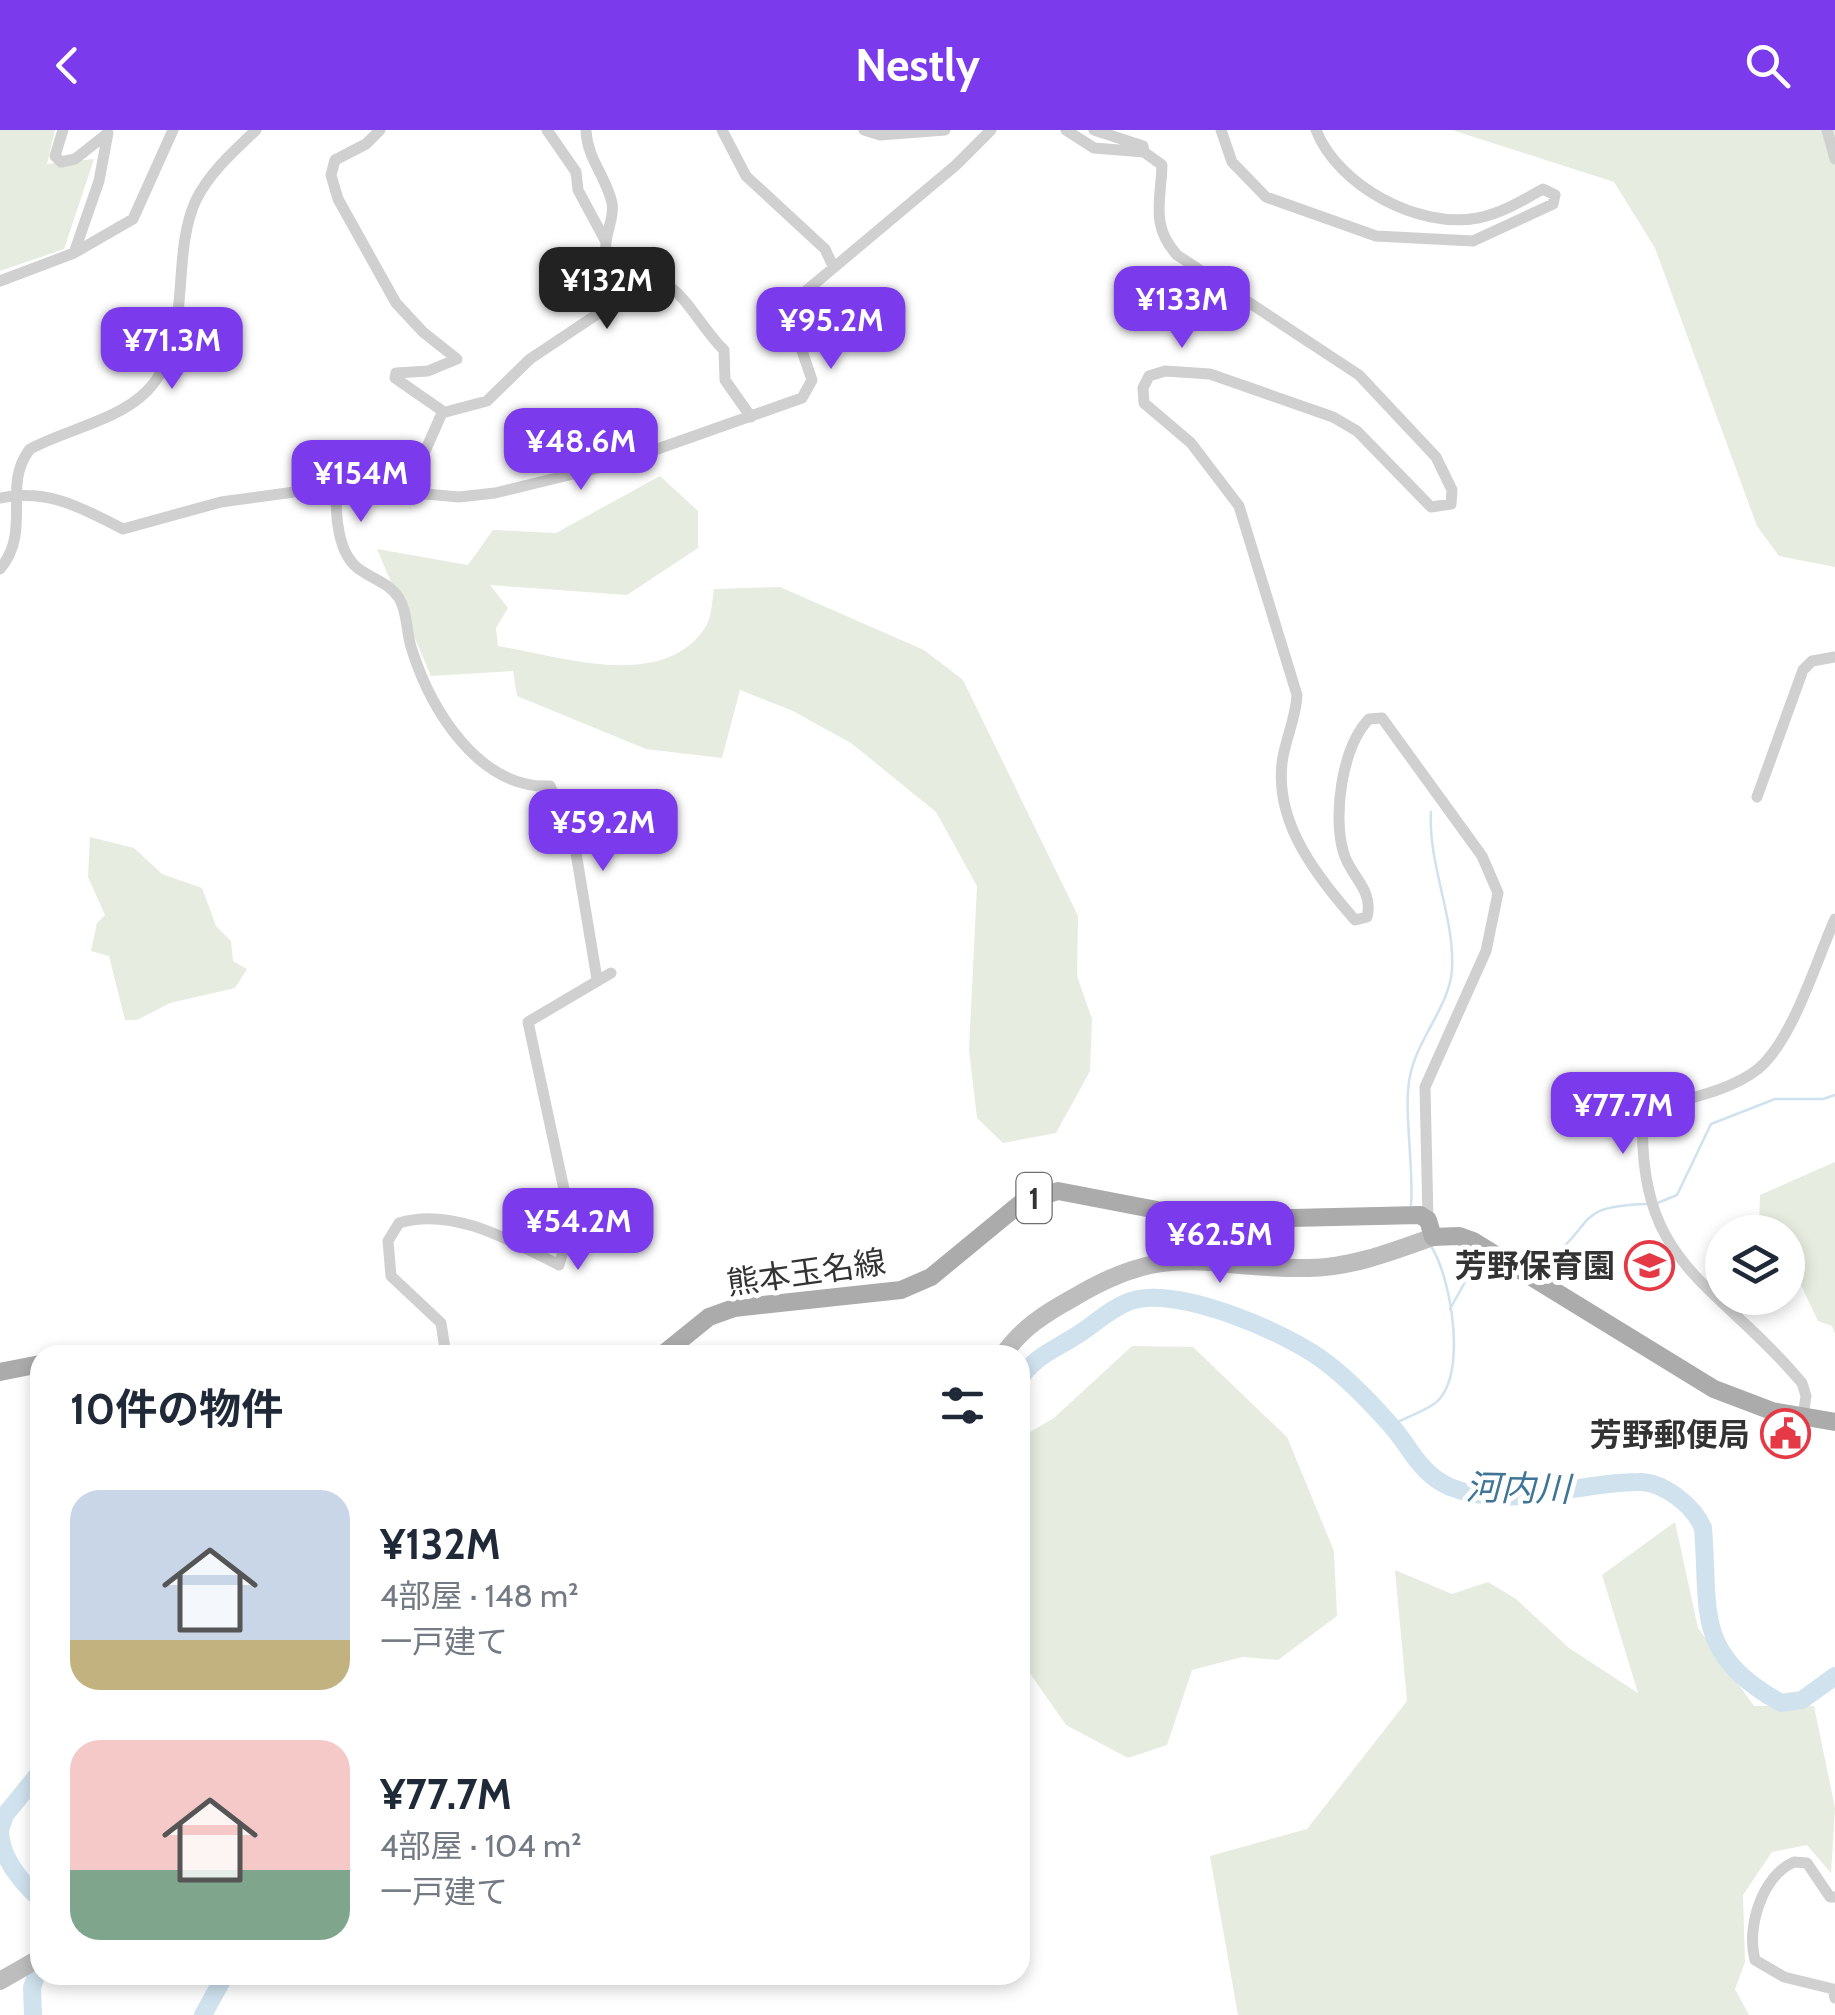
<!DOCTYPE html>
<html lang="ja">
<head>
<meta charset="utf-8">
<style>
  :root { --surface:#fff; --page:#f2f2f3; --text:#1f2937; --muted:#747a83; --accent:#7c3aed }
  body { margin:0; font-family:Cabin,"Noto Sans JP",sans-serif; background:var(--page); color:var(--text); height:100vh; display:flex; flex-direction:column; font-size:38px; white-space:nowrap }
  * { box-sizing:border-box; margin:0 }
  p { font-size:32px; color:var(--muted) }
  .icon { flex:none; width:55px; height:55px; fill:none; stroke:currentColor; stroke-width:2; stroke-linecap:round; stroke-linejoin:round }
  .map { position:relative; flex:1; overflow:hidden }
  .details { position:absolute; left:30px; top:1215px; width:1000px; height:640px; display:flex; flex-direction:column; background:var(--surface); border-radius:30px; box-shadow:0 5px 15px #0003 }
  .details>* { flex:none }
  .fabs { position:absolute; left:1705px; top:1085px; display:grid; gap:20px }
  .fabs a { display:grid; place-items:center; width:100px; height:100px; border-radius:50%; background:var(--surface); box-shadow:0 5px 15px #0003; font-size:50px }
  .price { position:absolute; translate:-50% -85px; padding:0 22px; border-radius:20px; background:var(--accent); color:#fff; font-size:32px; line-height:65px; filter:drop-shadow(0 2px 5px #0008) }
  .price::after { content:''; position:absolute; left:50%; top:60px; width:30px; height:22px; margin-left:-15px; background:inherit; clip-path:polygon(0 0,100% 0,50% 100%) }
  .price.selected { background:#222; color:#fff }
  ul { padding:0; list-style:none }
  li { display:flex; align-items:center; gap:30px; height:250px; padding:0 40px }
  li span { display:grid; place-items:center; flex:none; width:280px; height:200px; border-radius:30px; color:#555 }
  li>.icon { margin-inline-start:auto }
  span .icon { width:120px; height:120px; fill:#fffc; stroke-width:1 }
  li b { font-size:42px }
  h2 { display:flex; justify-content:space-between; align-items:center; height:120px; padding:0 40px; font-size:42px }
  header { display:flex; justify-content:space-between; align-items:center; height:130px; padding:0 40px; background:var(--accent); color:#fff; font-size:45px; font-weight:800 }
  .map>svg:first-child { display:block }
</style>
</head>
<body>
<header><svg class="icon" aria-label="back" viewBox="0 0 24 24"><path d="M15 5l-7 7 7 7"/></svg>Nestly<svg class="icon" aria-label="search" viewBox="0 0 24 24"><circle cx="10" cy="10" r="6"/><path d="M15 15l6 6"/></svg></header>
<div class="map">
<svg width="1835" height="1885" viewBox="0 0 1835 1885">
  <rect width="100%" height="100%" fill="#fff"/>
  <path fill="#e6ecdf" d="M0 0H55L47 34 94 29 64 119 0 141Z
    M1452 0H1835V437L1779 426 1757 396 1655 118 1614 52Z
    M660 346 698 381V418L627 465 490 455 508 478 496 498 498 516C560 526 662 562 705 498 712 488 712 470 714 459L780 457 924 520 963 550 1078 786 1077 846 1092 889 1090 941 1056 1003 1003 1013 977 988 969 920 977 756 936 682 851 613 791 580 740 560 722 628 646 619 517 566 513 541 431 546 377 419 468 435 493 400 556 403Z
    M90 707 134 718 162 744 202 758 216 796 231 811 233 831 247 839 235 858 170 873 137 890H125L109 826 91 821 97 793 105 785 88 747Z
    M1835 1032V1204L1832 1196 1818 1191 1800 1153 1788 1144V1102H1764L1759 1098 1760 1065Z
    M1132 1216 1193 1217 1287 1307 1334 1421 1337 1486 1278 1530 1242 1527 1192 1540 1167 1615 1128 1628 1066 1595 1020 1529V1308L1054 1288Z
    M1675 1392 1698 1498 1754 1576H1814L1835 1678 1831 1743 1807 1715 1772 1722 1743 1765 1745 1832 1735 1859 1749 1885H1238L1210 1726 1307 1699 1407 1571 1395 1440 1452 1464 1488 1452 1516 1469 1569 1518 1638 1563 1602 1445Z"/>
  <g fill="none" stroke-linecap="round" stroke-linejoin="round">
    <path stroke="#cfe2ee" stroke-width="2.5" d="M1655 1074 1677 1065 1711 994 1775 969H1823L1835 965
      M1411 1075C1414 1037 1403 976 1410 946 1417 909 1449 877 1452 840 1455 787 1428 735 1431 682
      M1506 1120 1535 1132 1547 1131C1597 1094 1572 1076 1647 1074
      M1450 1179 1480 1125
      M1392 1295C1405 1288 1422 1282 1434 1274 1469 1249 1451 1148 1432 1118"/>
    <path stroke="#cfe2ee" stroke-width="18" d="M1020 1248C1035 1227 1053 1220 1074 1207 1093 1196 1110 1178 1131 1171 1178 1155 1291 1204 1328 1234 1349 1250 1370 1272 1388 1292 1410 1315 1418 1343 1450 1357 1510 1381 1577 1352 1638 1352 1663 1351 1694 1376 1703 1398 1710 1483 1693 1523 1781 1573L1802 1570 1835 1546
      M0 1700 5 1685 40 1642
      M0 1703C2 1729 21 1752 40 1769
      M33 1885 32 1858 40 1833
      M203 1885 225 1845"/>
    <path stroke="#d0d0d0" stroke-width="11" d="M63 0 55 26 61 32 75 29 108 3 99 51 74 123
      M380 0 366 14 335 30 331 45 338 69 396 173 423 202 457 229 428 241 396 243 395 248 444 282
      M547 0 576 42 578 60 606 112
      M586 0C587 29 606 46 612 73 615 89 604 104 606 119 612 153 645 147 668 156 684 163 707 205 724 220L725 250 751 287
      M722 0 746 46 825 119 833 136
      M864 0 880 5 945 0
      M1066 0 1094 18 1144 22
      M1094 0 1143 16 1144 22 1162 35C1161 71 1150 95 1177 125L1359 245 1436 327 1452 360 1451 374 1431 377 1357 301 1333 287 1210 244 1165 241 1149 246 1143 258 1144 273 1191 313 1239 376 1297 565C1296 589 1285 609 1282 633 1275 695 1318 747 1355 790L1367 787C1374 760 1351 747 1344 724 1332 687 1342 617 1369 589L1382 588 1482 726 1498 763 1486 821 1425 957 1428 1090
      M1221 0 1232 32 1266 67 1376 106 1473 111 1553 74 1555 65 1543 59C1522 71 1502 83 1478 88 1418 99 1338 56 1316 0
      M1827 0 1835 29
      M0 151 74 123 133 89 173 0
      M338 356C334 381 337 427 362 441 375 450 389 453 399 468 408 483 406 503 412 520 431 580 479 659 550 656L573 705 597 849
      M402 361 419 335 442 283 487 271 530 229 617 171 623 158 622 143
      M0 368C48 358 82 378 123 399L221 372 338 356 459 367 495 363 618 333 802 268 812 250 791 189 794 171 956 35 991 0
      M0 439C33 399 1 356 30 319 67 299 117 291 147 261 195 212 169 128 196 70 210 42 234 21 256 0
      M1757 667 1803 540 1812 531 1835 527
      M446 1225 441 1193 391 1146 388 1111 399 1093C453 1076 513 1112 559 1135L569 1102 568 1078 528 892 611 843
      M1803 1287 1806 1266 1802 1253C1717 1151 1635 1137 1643 981 1679 970 1728 963 1758 939 1793 910 1816 831 1835 789
      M1835 1767H1830L1807 1733 1794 1732C1762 1746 1746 1798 1755 1830L1784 1847 1833 1859 1835 1868"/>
    <path stroke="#bdbdbd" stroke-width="18" d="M1003 1225C1022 1198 1044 1184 1073 1168 1172 1108 1205 1140 1308 1138 1350 1138 1394 1121 1433 1107
      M0 1851 40 1828"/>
    <path stroke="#ababab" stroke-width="18" d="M662 1225 709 1187 734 1178 901 1160 931 1147 1021 1073 1058 1061 1209 1090 1420 1085 1428 1090 1433 1107 1459 1106 1473 1111 1714 1259 1772 1281 1835 1292
      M0 1242 40 1234"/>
  </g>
  <defs>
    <symbol id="school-ring" viewBox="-11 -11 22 22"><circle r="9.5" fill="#fff" stroke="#e63946" stroke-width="1.5"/><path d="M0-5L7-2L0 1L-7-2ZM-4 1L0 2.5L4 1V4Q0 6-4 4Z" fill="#e63946"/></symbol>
    <symbol id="civic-ring" viewBox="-11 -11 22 22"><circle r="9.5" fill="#fff" stroke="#e63946" stroke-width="1.5"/><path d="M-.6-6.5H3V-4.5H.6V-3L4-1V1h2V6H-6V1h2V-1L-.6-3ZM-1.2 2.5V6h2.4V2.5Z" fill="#e63946"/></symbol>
  </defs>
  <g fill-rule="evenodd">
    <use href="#school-ring" x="1622" y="1108" width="55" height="55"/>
    <use href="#civic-ring" x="1758" y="1276" width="55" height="55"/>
  </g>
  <g text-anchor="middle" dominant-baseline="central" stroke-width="10" stroke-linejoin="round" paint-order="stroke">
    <rect fill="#fff" stroke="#707070" stroke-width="2.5" x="1016.5" y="1043" width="35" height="50" rx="8"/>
    <g font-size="30" font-weight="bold" fill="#333">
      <text x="1034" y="1068">1</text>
    </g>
    <g font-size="32" font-weight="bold" fill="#333" stroke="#fff" text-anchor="end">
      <text x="1615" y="1135">芳野保育園</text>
      <text x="1750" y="1304">芳野郵便局</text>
    </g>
    <g font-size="32" fill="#333" stroke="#fff">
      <text transform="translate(806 1142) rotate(-8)">熊本玉名線</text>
    </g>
    <g font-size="35" font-style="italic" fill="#3f7597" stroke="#fff">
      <text transform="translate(1518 1358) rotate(1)">河内川</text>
    </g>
  </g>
</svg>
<div class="fabs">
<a><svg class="icon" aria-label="layers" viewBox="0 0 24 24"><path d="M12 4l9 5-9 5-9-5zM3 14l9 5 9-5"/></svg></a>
</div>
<b class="price selected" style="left:607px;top:202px">¥132M</b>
<b class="price" style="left:1182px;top:221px">¥133M</b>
<b class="price" style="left:831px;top:242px">¥95.2M</b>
<b class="price" style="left:172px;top:262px">¥71.3M</b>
<b class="price" style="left:581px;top:363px">¥48.6M</b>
<b class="price" style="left:361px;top:395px">¥154M</b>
<b class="price" style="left:603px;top:744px">¥59.2M</b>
<b class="price" style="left:1623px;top:1027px">¥77.7M</b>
<b class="price" style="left:578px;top:1143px">¥54.2M</b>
<b class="price" style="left:1220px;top:1156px">¥62.5M</b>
<section class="details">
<h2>10件の物件<svg class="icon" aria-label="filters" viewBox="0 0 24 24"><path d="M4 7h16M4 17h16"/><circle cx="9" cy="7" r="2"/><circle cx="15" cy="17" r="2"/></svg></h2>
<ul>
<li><span style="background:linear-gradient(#c9d6e8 75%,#c2b280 0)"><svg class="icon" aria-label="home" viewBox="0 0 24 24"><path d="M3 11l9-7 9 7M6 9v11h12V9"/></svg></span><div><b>¥132M</b><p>4部屋 · 148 m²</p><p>一戸建て</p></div></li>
<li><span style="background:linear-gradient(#f6c9c9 65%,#7fa58c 0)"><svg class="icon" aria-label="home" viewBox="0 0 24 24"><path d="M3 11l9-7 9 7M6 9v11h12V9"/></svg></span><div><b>¥77.7M</b><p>4部屋 · 104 m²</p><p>一戸建て</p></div></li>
</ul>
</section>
</div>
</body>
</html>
